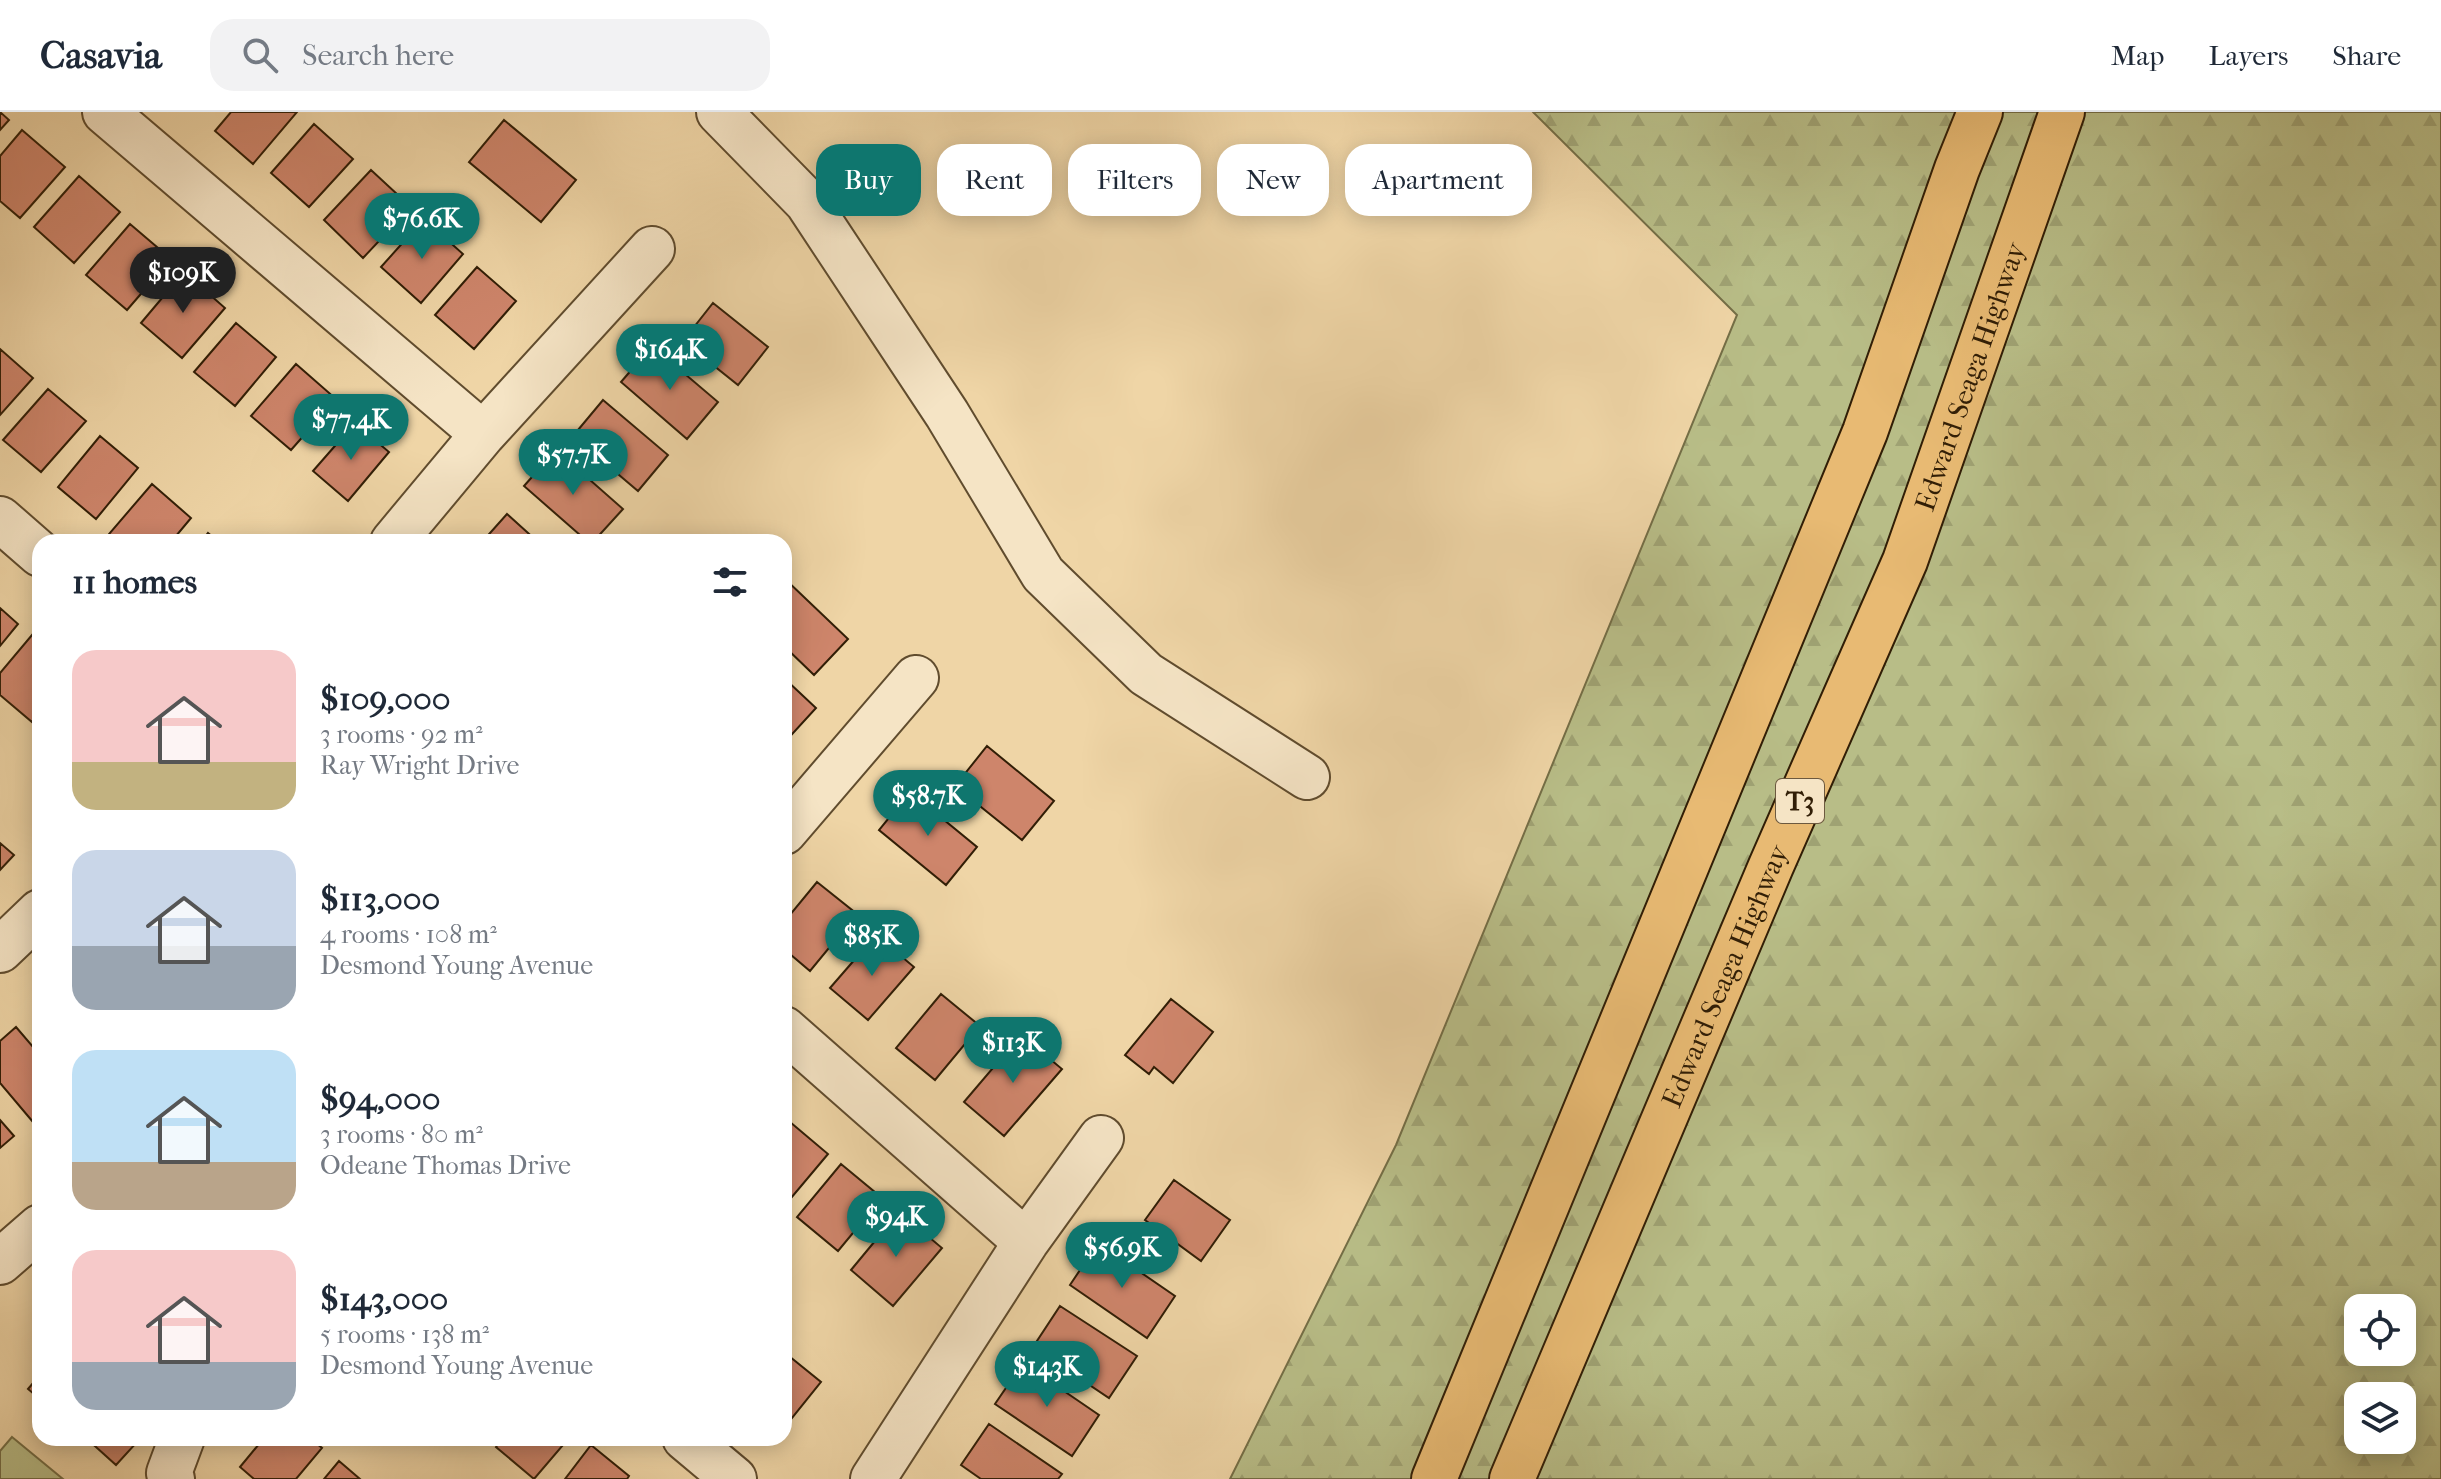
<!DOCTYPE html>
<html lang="en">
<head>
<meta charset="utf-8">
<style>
  :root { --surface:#fff; --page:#f2f2f3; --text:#1f2937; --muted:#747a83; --line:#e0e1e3; --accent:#0f766e }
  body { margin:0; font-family:"IM FELL French Canon",serif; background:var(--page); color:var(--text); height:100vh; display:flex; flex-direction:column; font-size:30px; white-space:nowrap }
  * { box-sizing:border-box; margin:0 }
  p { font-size:26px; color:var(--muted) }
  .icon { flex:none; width:44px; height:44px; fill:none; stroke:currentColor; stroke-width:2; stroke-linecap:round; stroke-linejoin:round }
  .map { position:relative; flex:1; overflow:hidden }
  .side { position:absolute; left:32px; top:422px; width:760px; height:912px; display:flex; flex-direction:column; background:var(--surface); border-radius:24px; box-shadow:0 4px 20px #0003 }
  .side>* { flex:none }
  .hud { position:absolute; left:816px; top:32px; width:760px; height:72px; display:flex; gap:16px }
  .buttons { position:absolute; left:2344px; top:1182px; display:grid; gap:16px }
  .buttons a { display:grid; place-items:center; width:72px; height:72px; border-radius:16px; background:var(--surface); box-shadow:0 4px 20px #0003; font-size:40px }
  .price { position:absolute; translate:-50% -68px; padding:0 18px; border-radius:28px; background:var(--accent); color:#fff; font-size:26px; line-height:52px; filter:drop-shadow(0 2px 4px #0008) }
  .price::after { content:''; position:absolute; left:50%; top:48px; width:24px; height:18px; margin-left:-12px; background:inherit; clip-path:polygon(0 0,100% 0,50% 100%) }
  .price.active { background:#222; color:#fff }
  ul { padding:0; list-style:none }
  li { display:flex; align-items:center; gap:24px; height:200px; padding:0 40px }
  li span { display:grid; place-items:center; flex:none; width:224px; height:160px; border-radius:24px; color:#555 }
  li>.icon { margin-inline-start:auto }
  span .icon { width:96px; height:96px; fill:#fffc; stroke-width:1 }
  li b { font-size:34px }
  h2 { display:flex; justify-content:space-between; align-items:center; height:96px; padding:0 40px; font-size:34px }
  .tag { padding:0 28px; border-radius:24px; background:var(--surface); box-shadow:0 4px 20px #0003; font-size:28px; line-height:72px }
  .tag.active { background:var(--accent); color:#fff }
  header { display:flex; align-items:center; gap:48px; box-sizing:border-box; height:112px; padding:0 40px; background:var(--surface); border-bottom:2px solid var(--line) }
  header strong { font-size:38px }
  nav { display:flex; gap:44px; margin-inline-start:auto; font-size:28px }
  .search { width:560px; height:72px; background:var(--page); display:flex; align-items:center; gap:20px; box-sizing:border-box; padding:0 28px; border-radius:24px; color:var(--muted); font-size:30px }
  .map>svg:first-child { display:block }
</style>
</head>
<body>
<header>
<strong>Casavia</strong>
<div class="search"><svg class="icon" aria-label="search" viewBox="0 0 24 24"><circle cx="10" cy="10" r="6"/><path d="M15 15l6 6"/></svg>Search here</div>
<nav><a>Map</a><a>Layers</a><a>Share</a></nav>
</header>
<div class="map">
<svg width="2441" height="1367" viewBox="0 0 2441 1367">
  <defs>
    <pattern id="forest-firs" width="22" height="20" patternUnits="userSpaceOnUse" patternTransform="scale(2)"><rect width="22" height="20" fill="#b8bd87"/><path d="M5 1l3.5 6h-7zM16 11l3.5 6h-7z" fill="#9fa273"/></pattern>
  </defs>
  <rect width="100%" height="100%" fill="#efd5a6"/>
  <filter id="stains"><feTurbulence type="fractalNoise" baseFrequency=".0025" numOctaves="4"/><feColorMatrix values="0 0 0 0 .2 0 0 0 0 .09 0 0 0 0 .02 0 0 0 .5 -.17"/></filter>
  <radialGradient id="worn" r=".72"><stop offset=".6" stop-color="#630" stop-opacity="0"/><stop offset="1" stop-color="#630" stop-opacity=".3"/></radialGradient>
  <path fill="url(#forest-firs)" stroke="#746e46" stroke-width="2" fill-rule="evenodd" d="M1533 0H2441V1367H1230L1396 1033 1737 203ZM2358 1196H2402V1240H2358ZM2358 1284H2402V1328H2358Z"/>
  <path fill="#b8bd87" stroke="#746e46" stroke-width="2" d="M12 1325 63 1367H0V1339Z"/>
  <path fill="#ce856b" stroke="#311e06" stroke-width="2" d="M0 0 9 8 0 18Z
    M231 0H297L253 52 215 19Z
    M504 8 576 68 541 110 469 50Z
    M314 12 353 47 309 95 271 61Z
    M22 18 65 55 20 106 0 89V44Z
    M371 58 411 95 363 146 324 108Z
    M79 64 120 100 74 151 34 115Z
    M424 107 463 142 421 191 381 155Z
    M130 112 171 147 127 198 86 163Z
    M477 155 516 189 474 237 435 203Z
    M184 160 225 196 182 246 141 211Z
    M713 191 768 235 738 273 683 229Z
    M236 211 276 245 235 294 194 260Z
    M652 234 718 290 687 327 621 270Z
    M0 237 33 266 0 303Z
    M296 252 336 287 291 338 251 304Z
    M48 277 86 309 41 360 3 328Z
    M603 288 668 343 638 379 573 324Z
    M355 311 389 340 348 389 313 359Z
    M100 324 138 356 96 407 58 375Z
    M556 338 623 397 593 430H588L524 374Z
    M152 372 191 406 171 430H119L109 422Z
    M507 402 538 430H482Z
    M208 421 219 430H201Z
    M784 466 848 527 814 563 784 534Z
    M0 496 18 512 0 534Z
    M32 523 40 530V601L32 610 0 583V561Z
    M784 566 816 596 784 631Z
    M987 634 1054 689 1022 728 955 674Z
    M910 680 977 735 946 773 879 718Z
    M0 731 14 743 0 758Z
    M817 770 857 802 810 859 784 837V810Z
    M876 823 914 855 868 908 830 876Z
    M941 882 980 914 935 968 896 936Z
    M1171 887 1213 920 1173 971 1154 955 1149 962 1125 943Z
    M16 915 40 943V1004L33 1010 0 971V929Z
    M1021 923 1062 957 1004 1024 964 990Z
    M0 1008 14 1024 0 1036Z
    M790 1010 828 1042 786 1092 784 1090V1017Z
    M841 1052 882 1086 838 1139 797 1105Z
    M1174 1068 1230 1108 1201 1149 1145 1108Z
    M899 1100 942 1136 893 1194 851 1158Z
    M1098 1131 1175 1184 1147 1226 1070 1173Z
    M1060 1194 1137 1244 1109 1286 1033 1235Z
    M784 1240 821 1270 784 1316Z
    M1023 1251 1099 1303 1072 1344 995 1292Z
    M40 1263V1287L28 1277Z
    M989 1312 1062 1362 1058 1367H981L961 1353Z
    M86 1326H134L138 1329 116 1353Z
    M264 1326H310L322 1336 296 1367H254L240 1355Z
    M503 1326H569L534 1367 496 1335Z
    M591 1333 629 1364 627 1367H565Z
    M339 1349 360 1367H324Z"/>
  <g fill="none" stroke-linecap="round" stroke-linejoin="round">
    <defs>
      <path id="minor" d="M105 0 483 322
        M719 0 807 90 947 302 1043 462 1146 562 1307 665
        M0 407 40 442
        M393 430 483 322 652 137
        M784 720 916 566
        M0 838 40 800
        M784 917 1026 1130
        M0 1150 40 1115
        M685 1326 734 1367
        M172 1367 169 1361 182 1326
        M873 1367 1026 1130 1101 1026"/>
      <g id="highway">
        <path d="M1434 1367 1865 320 1957 57 1980 0"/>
        <path id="s1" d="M1512 1367 1771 754 1905 449 2062 0"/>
      </g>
    </defs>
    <use href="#minor" stroke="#604c2e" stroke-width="48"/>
    <use href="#highway" stroke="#311e06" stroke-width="48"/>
    <use href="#minor" stroke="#f5e4c5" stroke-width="44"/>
    <use href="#highway" stroke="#e8ba73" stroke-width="44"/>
  </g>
  <g text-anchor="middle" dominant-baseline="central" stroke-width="6" stroke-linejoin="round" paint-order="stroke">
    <rect fill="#f5e4c5" stroke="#6c593f" stroke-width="2" x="1776" y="667" width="48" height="44" rx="6"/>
    <g font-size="26" font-weight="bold" fill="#311e06">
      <text x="1800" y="689">T3</text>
    </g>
    <g font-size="28" fill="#311e06" stroke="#f5e4c5">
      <text stroke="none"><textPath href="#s1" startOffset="1194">Edward Seaga Highway</textPath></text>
      <text stroke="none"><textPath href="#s1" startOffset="546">Edward Seaga Highway</textPath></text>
    </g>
  </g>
  <rect width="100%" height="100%" filter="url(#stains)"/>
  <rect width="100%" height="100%" fill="url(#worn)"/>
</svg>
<div class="buttons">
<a><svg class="icon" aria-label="locate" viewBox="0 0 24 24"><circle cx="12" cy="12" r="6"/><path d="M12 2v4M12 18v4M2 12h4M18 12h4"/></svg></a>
<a><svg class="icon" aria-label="layers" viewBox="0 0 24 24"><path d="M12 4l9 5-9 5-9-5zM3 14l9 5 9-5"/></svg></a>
</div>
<b class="price" style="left:422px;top:149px">$76.6K</b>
<b class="price active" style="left:183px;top:203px">$109K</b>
<b class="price" style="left:670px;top:280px">$164K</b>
<b class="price" style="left:351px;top:350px">$77.4K</b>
<b class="price" style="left:573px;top:385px">$57.7K</b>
<b class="price" style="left:928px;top:726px">$58.7K</b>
<b class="price" style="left:872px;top:866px">$85K</b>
<b class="price" style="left:1013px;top:973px">$113K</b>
<b class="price" style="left:896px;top:1147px">$94K</b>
<b class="price" style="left:1122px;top:1178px">$56.9K</b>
<b class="price" style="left:1047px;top:1297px">$143K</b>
<div class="hud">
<a class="tag active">Buy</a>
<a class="tag">Rent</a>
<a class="tag">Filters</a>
<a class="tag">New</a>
<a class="tag">Apartment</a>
</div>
<section class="side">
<h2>11 homes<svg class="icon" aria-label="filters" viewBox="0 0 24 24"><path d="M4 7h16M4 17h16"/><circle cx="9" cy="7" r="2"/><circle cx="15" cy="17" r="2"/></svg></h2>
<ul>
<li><span style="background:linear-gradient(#f6c9c9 70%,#c2b280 0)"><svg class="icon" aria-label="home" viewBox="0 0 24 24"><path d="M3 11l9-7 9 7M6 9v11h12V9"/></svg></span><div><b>$109,000</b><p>3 rooms · 92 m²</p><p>Ray Wright Drive</p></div></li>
<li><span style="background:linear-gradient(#c9d6e8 60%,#9aa5b1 0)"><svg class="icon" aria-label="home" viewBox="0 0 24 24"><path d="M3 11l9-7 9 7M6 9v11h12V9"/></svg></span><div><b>$113,000</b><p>4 rooms · 108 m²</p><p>Desmond Young Avenue</p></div></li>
<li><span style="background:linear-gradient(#bfe0f5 70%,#b9a48a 0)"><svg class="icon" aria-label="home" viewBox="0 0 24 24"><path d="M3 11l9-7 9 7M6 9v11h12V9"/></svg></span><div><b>$94,000</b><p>3 rooms · 80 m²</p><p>Odeane Thomas Drive</p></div></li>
<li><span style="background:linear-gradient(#f6c9c9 70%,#9aa5b1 0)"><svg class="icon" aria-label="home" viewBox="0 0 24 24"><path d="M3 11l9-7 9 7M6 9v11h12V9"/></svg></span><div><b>$143,000</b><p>5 rooms · 138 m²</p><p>Desmond Young Avenue</p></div></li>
</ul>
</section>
</div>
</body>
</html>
